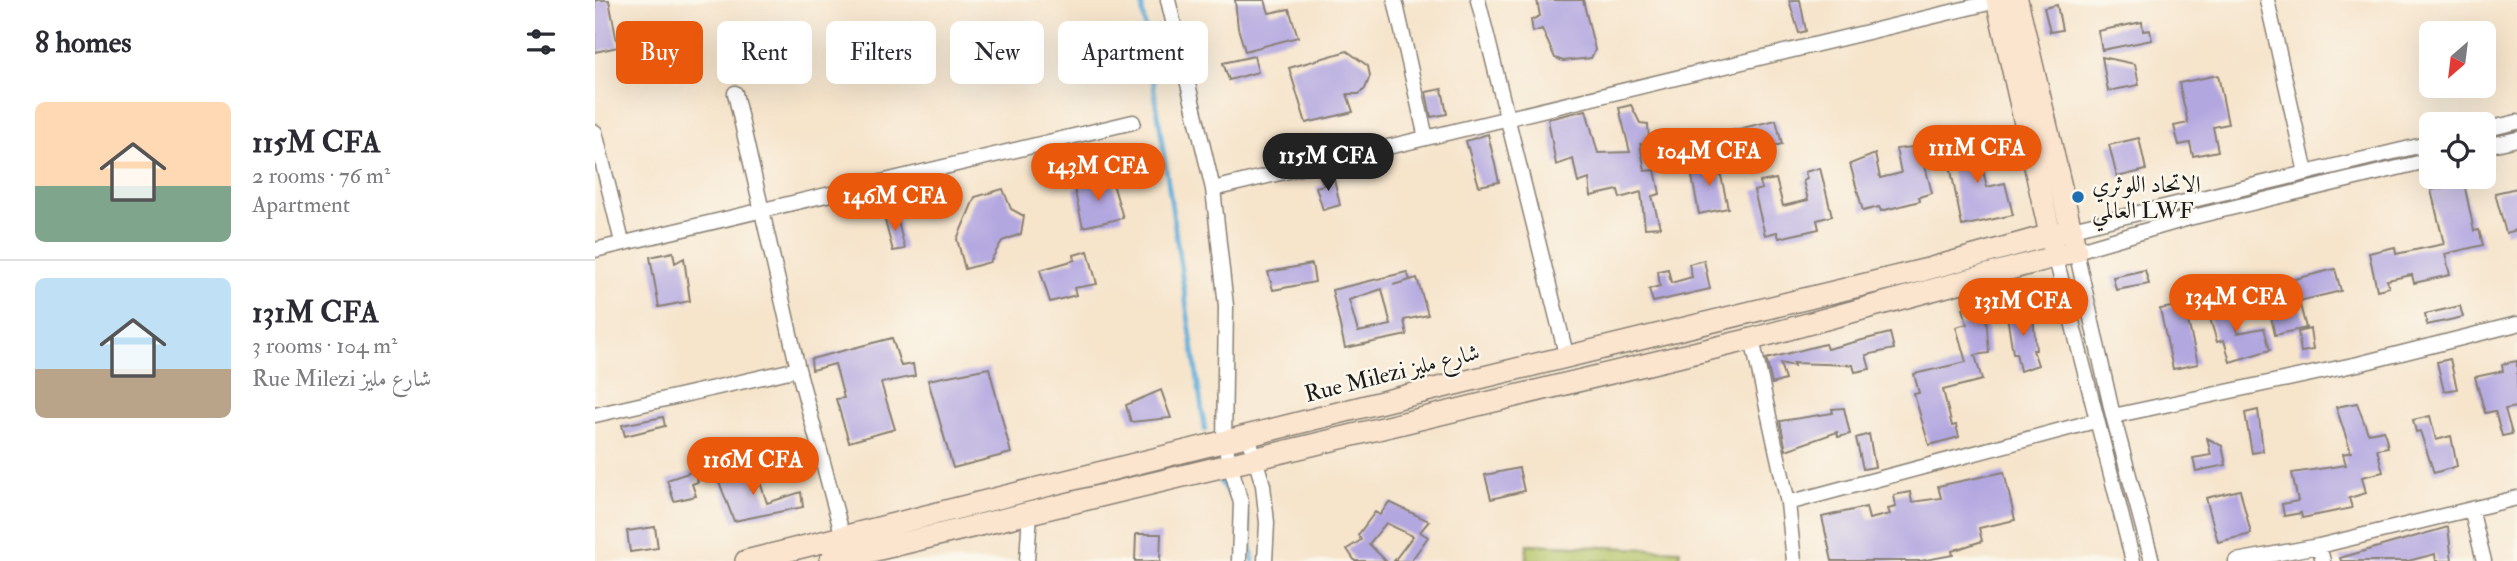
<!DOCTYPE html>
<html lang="en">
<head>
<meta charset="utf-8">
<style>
  :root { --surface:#fff; --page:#f7f7f7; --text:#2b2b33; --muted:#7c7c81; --line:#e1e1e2; --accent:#ea580c }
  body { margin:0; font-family:"IM FELL Double Pica",Amiri,serif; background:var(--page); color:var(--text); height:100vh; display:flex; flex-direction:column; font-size:26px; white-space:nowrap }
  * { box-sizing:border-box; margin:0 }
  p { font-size:23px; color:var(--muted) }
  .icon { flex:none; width:38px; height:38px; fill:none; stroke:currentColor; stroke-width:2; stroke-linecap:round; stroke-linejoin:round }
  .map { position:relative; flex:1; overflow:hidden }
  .details { display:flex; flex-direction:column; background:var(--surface); width:595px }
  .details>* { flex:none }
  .top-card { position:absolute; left:21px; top:21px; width:665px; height:63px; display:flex; gap:14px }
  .needle { width:46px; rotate:208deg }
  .fabs { position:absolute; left:1824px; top:21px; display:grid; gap:14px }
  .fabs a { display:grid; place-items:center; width:77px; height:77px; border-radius:10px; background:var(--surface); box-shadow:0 7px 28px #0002; font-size:35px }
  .price { position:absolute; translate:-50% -60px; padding:0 16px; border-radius:24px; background:var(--accent); color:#fff; font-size:23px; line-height:46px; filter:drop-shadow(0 2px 4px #0008) }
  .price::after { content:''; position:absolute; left:50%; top:42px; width:21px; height:16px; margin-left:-10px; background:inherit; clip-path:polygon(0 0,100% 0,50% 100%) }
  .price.active { background:#222; color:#fff }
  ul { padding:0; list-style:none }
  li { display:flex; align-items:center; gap:21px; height:175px; padding:0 35px }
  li+li { border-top:2px solid var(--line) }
  li span { display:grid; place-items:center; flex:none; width:196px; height:140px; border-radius:10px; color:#555 }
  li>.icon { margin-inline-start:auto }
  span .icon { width:84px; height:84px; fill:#fffc; stroke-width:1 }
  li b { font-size:30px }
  h2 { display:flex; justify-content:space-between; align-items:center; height:84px; padding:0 35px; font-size:30px }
  .chip { padding:0 24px; border-radius:10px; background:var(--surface); box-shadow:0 7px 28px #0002; font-size:24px; line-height:63px }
  .chip.active { background:var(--accent); color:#fff }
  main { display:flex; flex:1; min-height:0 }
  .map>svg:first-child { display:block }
</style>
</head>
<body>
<main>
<section class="details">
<h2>8 homes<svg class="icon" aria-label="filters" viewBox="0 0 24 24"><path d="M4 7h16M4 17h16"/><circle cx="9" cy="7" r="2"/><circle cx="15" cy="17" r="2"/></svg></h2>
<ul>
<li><span style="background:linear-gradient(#ffd9b3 60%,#7fa58c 0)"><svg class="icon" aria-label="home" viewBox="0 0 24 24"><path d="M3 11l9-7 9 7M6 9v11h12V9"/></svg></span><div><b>115M CFA</b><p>2 rooms · 76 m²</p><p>Apartment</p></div></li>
<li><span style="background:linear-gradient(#bfe0f5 65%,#b9a48a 0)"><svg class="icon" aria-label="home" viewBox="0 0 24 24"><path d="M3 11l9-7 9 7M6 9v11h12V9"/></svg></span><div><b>131M CFA</b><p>3 rooms · 104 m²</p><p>Rue Milezi شارع مليز</p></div></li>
</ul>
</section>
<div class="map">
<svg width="1922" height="561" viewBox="0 0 1922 561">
  <rect width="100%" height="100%" fill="#fbf7ec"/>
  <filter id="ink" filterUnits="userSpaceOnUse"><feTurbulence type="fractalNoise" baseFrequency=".0143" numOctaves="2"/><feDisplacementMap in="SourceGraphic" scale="14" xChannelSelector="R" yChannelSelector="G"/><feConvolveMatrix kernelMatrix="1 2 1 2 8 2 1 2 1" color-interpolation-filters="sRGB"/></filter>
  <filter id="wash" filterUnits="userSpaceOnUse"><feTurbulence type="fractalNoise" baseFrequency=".00686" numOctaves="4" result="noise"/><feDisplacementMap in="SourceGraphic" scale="28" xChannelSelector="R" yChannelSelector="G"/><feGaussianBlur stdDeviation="1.57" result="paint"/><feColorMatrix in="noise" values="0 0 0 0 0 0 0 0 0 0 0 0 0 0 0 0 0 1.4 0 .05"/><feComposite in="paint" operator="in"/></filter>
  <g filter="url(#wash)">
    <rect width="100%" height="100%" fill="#f6e4cb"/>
    <path fill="#b3c366" stroke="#687041" stroke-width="2" d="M932 544 1085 550V561H931Z"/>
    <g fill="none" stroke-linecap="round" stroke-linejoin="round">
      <path stroke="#61aeda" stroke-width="4.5" d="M546 0 610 430
        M621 476 638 501
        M652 516 658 561"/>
    </g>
    <g id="blocks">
      <path fill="#b3a7e0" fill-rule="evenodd" d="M0 0H14L23 47 0 52Z
        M640 0H670L674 13 694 9 703 37 650 51 643 28Z
        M942 0H988L1000 50 996 58 968 61 960 58 947 29 938 32 936 20 945 16Z
        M1194 0H1205L1211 31 1204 33Z
        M1462 5 1467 30 1455 32 1449 8Z
        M1547 22 1548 31 1555 30 1557 40 1507 50 1503 31Z
        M752 51 773 66 775 76 770 89 764 94H752L758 112 711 123 694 68Z
        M659 56 663 72 634 80 628 63Z
        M1507 57 1540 64 1544 85 1513 91Z
        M1623 75 1633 124 1618 127 1623 151 1598 156 1595 143 1584 145 1579 126 1593 123 1584 83Z
        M847 89 852 114 836 117 831 92Z
        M1036 105 1045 123 1053 124 1054 143 1045 144 1050 171 1060 170 1065 194 1057 196 1065 227 1050 228 1046 192 1025 198 1023 190 996 196 994 179 983 183 978 159 961 165 953 119 991 110 1003 153 1035 152 1024 108Z
        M1181 120 1187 144 1140 155 1135 131Z
        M1396 130 1399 146 1384 154 1392 187 1410 183 1418 215 1367 226 1353 155 1377 150 1374 135Z
        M893 134 904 182 884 186 871 141Z
        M1544 138 1551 170 1522 177 1514 145Z
        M1325 146 1337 193 1324 197 1325 201 1286 211 1284 207 1268 211 1255 164 1280 154 1285 178 1306 173 1301 149Z
        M1123 162 1133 208 1104 214 1095 166Z
        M1225 168 1237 216 1222 220 1224 229 1184 238 1182 232 1170 235 1159 191 1167 189 1165 182 1181 179 1188 206 1213 200 1208 181 1212 179 1210 172Z
        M738 175 745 205 728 210 721 187 729 185 725 177Z
        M516 177 528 218 488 227 479 188Z
        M1869 183 1879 231 1884 230 1888 245 1850 254 1855 275 1819 283 1817 275 1792 280 1794 287 1782 290 1774 253 1800 247 1801 254 1849 244 1836 190Z
        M1922 188V230L1911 233 1900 193Z
        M408 189 416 209 429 216 426 234 407 241 395 262 370 269 362 239 380 197Z
        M301 214 310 249 298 251 289 217Z
        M493 251 502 284 479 288 481 295 455 302 445 270 480 260 479 255Z
        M78 252 80 263 89 258 95 301 64 307 55 257Z
        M1109 260 1115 289 1058 302 1054 289 1065 286 1063 271 1073 269 1076 283 1097 277 1094 264Z
        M717 264 720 282 678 290 673 272Z
        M1740 269 1746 291 1704 301 1711 328 1680 335 1673 303 1692 299 1690 287 1698 285 1696 280Z
        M1550 270 1554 284 1521 290 1518 277Z
        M812 272 815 280 798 285 822 278 833 315 809 320 812 335 750 348 737 290ZM787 289 796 325 763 332 754 300Z
        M1633 301 1642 333 1669 328 1675 350 1635 362 1629 340 1622 342 1611 305Z
        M1390 303 1394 353 1380 355 1387 380 1348 390 1357 426 1361 425 1364 437 1334 445 1319 394 1324 393 1319 374 1371 362 1361 327 1372 324 1368 308Z
        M1594 304 1596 316 1592 317 1603 364 1578 369 1565 309Z
        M1865 306 1868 317 1832 325 1830 314Z
        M1411 310 1438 315 1441 350H1438L1443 365 1425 371 1421 353H1418Z
        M1715 329 1718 350 1706 352 1703 332Z
        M1295 333 1299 349 1271 355 1275 369 1260 372 1258 365 1198 363 1199 366 1185 363 1190 380 1177 384 1171 359 1230 344 1232 349Z
        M297 338 306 366 318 364 320 376 286 383 300 429 254 442 241 399 249 398 240 364 217 370 216 359Z
        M1855 359 1862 389 1849 391 1842 362Z
        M1922 361V407L1910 409 1917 434 1907 436 1900 411 1890 413 1880 377 1908 371 1907 364Z
        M394 368 416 453 358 468 333 380Z
        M566 390 576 418 536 422 531 405Z
        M1762 403 1773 433 1789 430 1793 447 1782 449 1788 472 1767 477 1771 493 1754 498 1757 508 1707 518 1706 513 1689 516 1687 504 1703 501 1697 473 1751 465 1748 454 1756 452 1741 407Z
        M1249 408 1255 434 1243 437 1242 432 1191 450 1185 421 1238 413 1237 409Z
        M1663 410 1668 451 1657 453 1650 413Z
        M1835 416 1841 440 1856 436 1862 466 1839 473 1825 431 1821 432 1818 420Z
        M68 417 70 426 30 436 27 425Z
        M1274 434 1280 467 1268 469 1261 438Z
        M1612 438 1627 446 1631 465 1601 471 1598 458 1616 455Z
        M924 468 929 491 896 499 890 475Z
        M161 470 172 503 206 492 208 507 139 521 123 479Z
        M99 471 103 482 97 484 101 496 79 501 72 480Z
        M1409 472 1420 520 1384 528 1387 541 1357 551 1358 555 1325 561H1237L1227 517 1271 507 1274 519 1295 514 1293 509 1301 507 1299 495 1315 492 1317 502 1346 498 1343 486Z
        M1645 490 1656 534 1623 542 1611 498Z
        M794 502 834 521 825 532 833 537 816 561H799L818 536 791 523 774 544 791 561H760L752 549 766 540 763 535 780 512 785 515Z
        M60 527 63 548 35 552 32 531Z
        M1853 527 1857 561H1841L1840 554 1813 561H1746L1745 558Z
        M541 534H566L565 561H540Z"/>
    </g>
  </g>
  <g filter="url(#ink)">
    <use href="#blocks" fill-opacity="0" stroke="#898074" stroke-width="2"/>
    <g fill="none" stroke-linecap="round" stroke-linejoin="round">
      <defs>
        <path id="street" d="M573 0 618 189 631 306 629 442 646 503 644 561
          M800 0 831 138
          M883 0 972 358
          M1672 0 1711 173
          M140 93 203 369 248 537
          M1888 130 1922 122
          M0 132 27 242
          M1888 147 1922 139
          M618 189 1402 1
          M1477 229 1836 143
          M0 250 538 122
          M1460 255 1538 561
          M1157 339 1193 503 1199 561
          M0 415 203 369
          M1518 416 1763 364 1922 324
          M653 436 668 485 672 523 670 561
          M1193 503 1500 421
          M1876 509 1889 561
          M1724 546 1728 561
          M432 561 435 511
          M1557 561 1518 416 1481 251 1594 218 1836 160
          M1641 561 1724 546 1922 498"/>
        <path id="secondary" d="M1402 0 1458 247
          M151 561 831 391 1329 270 1477 229
          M235 561 1157 339 1481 251 1422 0"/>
      </defs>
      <use href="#street" stroke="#898074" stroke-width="17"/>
      <use href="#secondary" stroke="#898074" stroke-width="24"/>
      <use href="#street" stroke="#fff" stroke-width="14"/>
      <use href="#secondary" stroke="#fce5cf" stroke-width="21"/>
    </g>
  </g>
  <circle fill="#1f6fb2" stroke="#fbf7ec" stroke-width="2.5" cx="1483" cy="197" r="7"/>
  <g text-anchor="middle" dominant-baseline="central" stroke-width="5" stroke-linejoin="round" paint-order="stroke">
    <g font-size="23" fill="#1c1c1c" stroke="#fbf7ec" text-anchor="start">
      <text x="1497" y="184">الاتحاد اللوثري<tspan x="1497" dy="26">العالمي LWF</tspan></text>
    </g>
    <g font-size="23" fill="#1c1c1c" stroke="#fbf7ec">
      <text transform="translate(797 373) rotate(-14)">Rue Milezi شارع مليز</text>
    </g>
  </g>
</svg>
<div class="fabs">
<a><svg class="needle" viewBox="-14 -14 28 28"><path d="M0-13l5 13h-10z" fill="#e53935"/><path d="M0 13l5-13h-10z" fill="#7c7c81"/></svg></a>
<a><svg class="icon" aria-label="locate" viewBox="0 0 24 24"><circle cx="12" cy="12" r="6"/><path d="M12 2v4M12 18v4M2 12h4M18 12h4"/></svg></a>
</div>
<b class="price" style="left:1382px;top:185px">111M CFA</b>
<b class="price" style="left:1114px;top:188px">104M CFA</b>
<b class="price active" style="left:733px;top:193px">115M CFA</b>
<b class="price" style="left:503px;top:203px">143M CFA</b>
<b class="price" style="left:300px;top:233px">146M CFA</b>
<b class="price" style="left:1641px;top:334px">134M CFA</b>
<b class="price" style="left:1428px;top:338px">131M CFA</b>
<b class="price" style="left:158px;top:497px">116M CFA</b>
<div class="top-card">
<a class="chip active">Buy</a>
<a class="chip">Rent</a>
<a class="chip">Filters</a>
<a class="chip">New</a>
<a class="chip">Apartment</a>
</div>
</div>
</main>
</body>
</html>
